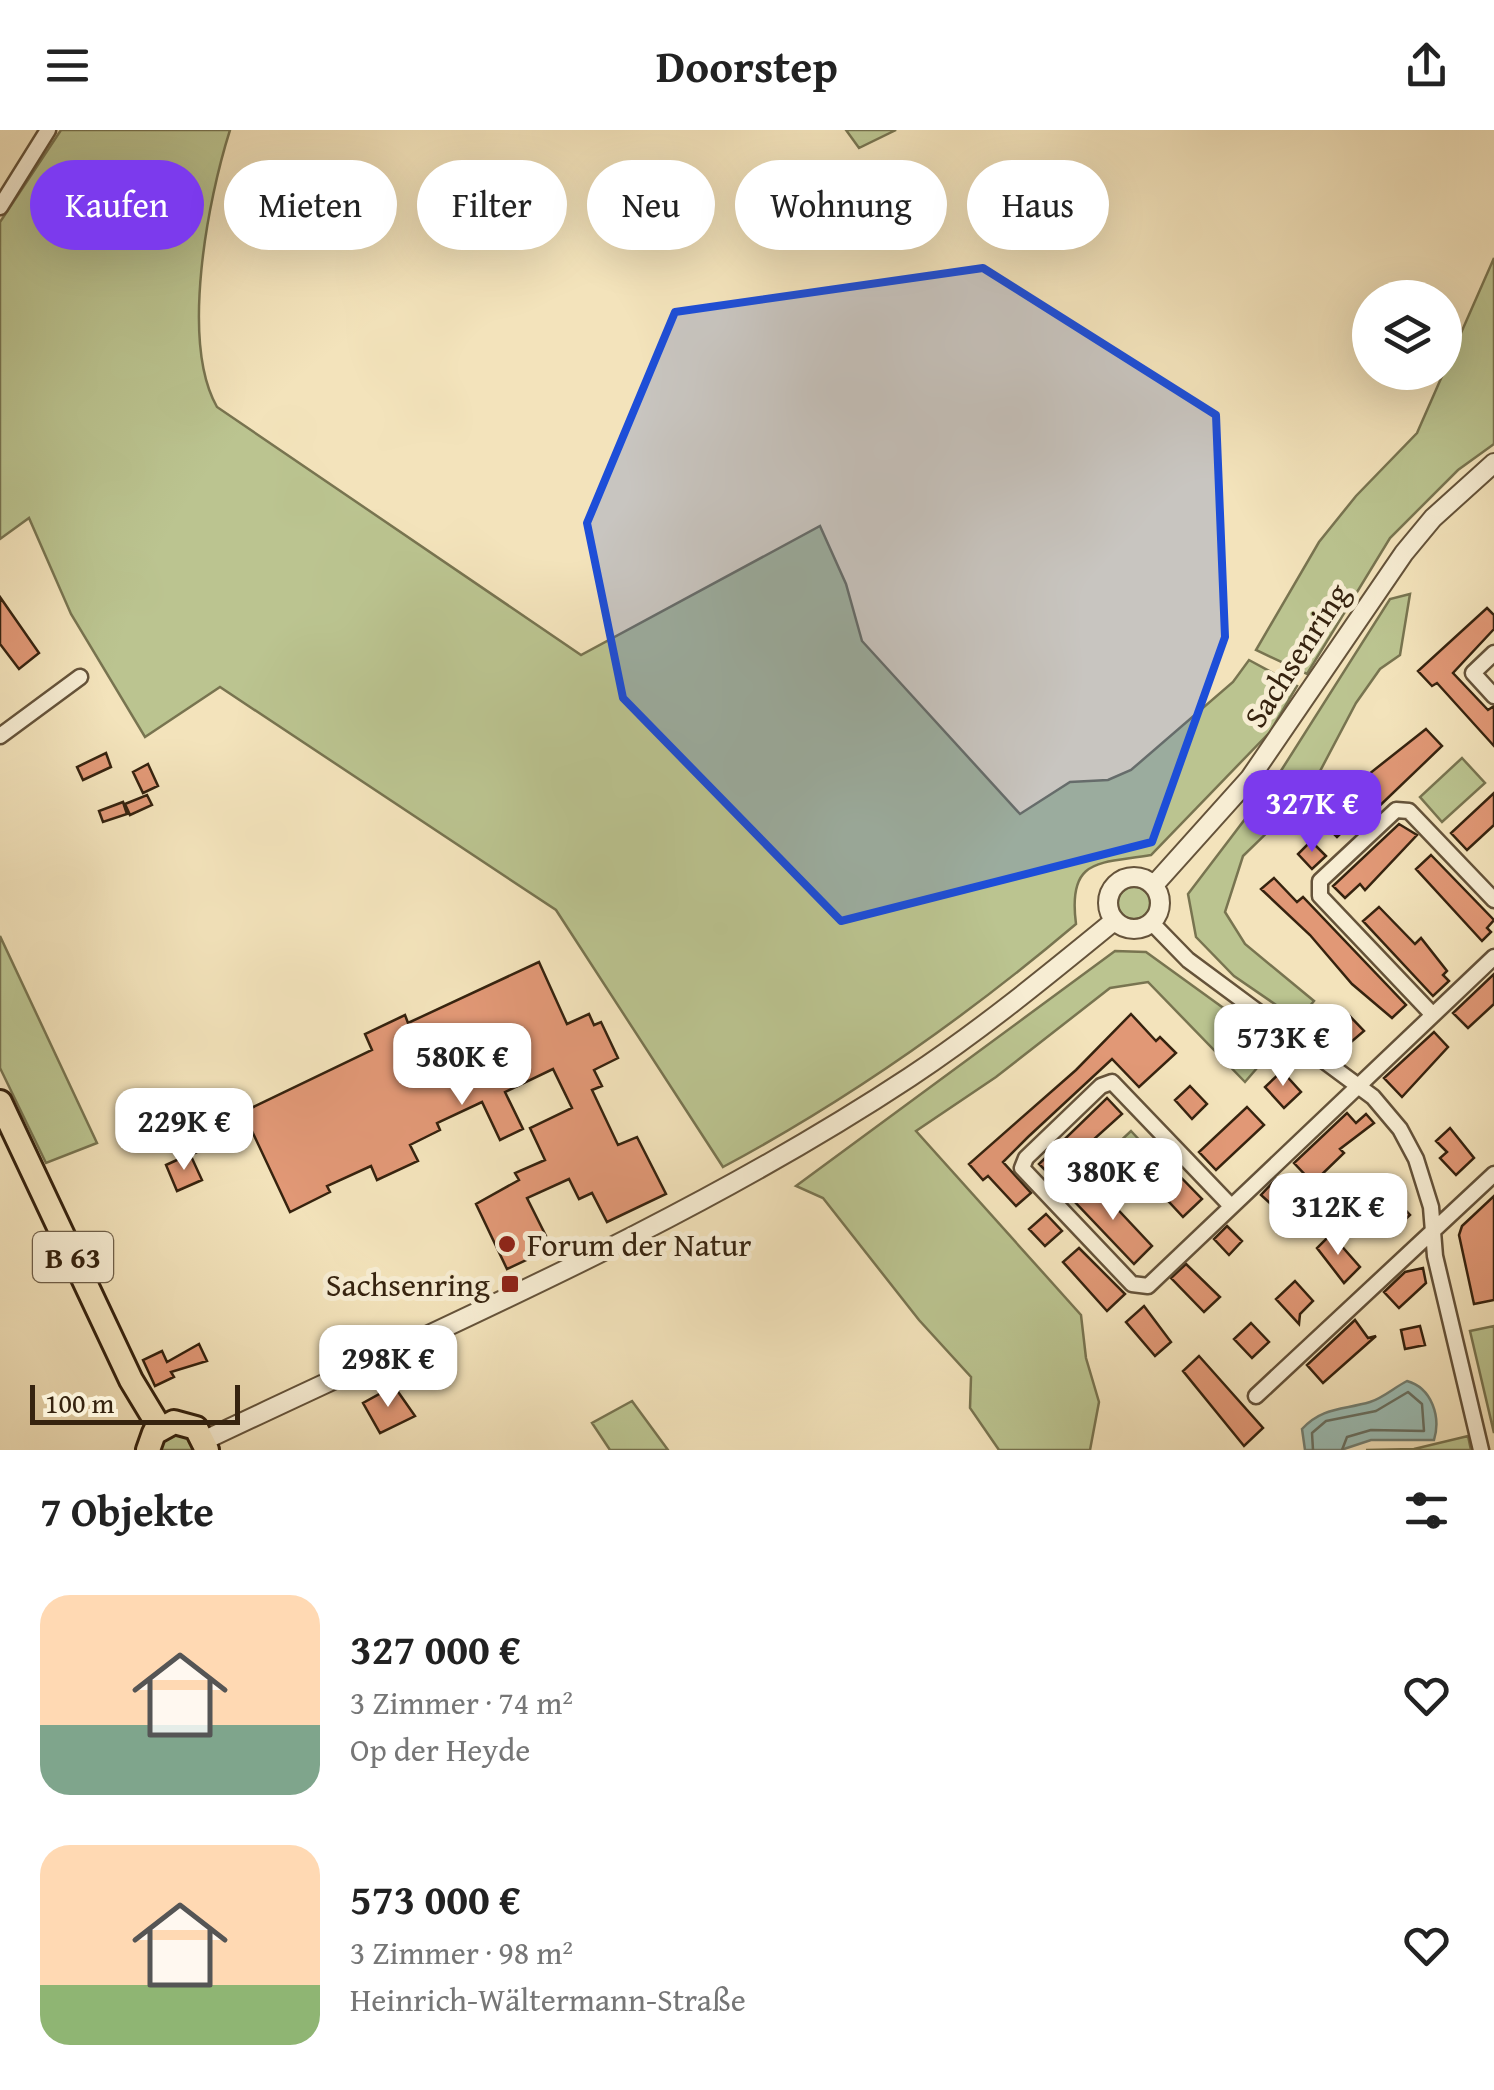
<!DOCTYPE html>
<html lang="de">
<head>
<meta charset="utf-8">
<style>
  :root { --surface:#fff; --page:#f2f2f2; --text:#222; --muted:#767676; --accent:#7c3aed }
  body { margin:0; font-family:"Gentium Book Plus",serif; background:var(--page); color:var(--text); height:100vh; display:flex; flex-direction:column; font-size:38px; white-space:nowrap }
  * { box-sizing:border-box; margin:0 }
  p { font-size:32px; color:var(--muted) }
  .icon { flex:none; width:55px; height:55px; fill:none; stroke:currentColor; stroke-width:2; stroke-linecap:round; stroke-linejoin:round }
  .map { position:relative; height:1320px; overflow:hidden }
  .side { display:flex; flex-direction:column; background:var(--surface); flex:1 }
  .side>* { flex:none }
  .guide { position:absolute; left:30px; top:30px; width:1435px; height:90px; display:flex; gap:20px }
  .fabs { position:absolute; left:1352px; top:150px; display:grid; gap:20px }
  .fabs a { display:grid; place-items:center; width:110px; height:110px; border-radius:50%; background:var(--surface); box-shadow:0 10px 40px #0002; font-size:50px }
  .scale { position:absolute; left:30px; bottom:25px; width:210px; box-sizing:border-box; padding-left:10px; border:5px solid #36230f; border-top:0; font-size:28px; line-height:35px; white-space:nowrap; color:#36230f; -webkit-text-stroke:8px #f7edd3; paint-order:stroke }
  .price { position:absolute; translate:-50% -85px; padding:0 22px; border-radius:20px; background:#fff; color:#222; font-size:32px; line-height:65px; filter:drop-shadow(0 2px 5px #0008) }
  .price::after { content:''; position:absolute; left:50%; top:60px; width:30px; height:22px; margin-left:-15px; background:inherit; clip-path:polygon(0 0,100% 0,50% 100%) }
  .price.current { background:var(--accent); color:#fff }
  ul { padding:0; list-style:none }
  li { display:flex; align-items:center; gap:30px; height:250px; padding:0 40px }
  li span { display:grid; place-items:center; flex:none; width:280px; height:200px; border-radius:30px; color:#555 }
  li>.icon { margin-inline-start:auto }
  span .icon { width:120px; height:120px; fill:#fffc; stroke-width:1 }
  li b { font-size:42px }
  h2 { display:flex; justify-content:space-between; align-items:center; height:120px; padding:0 40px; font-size:42px }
  .tag { padding:0 35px; border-radius:45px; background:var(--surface); box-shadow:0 10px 40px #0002; font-size:35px; line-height:90px }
  .tag.current { background:var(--accent); color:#fff }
  header { display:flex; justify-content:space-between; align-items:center; height:130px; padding:0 40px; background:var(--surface); font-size:45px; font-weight:800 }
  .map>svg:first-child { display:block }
</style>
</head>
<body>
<header><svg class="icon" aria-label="menu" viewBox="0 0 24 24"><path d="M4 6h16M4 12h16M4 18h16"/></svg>Doorstep<svg class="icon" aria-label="share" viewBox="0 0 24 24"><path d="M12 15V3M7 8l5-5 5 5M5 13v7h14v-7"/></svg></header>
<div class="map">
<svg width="1494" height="1320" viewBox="0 0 1494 1320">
  <rect width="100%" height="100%" fill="#f3e3bb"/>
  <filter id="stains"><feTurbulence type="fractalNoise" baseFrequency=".002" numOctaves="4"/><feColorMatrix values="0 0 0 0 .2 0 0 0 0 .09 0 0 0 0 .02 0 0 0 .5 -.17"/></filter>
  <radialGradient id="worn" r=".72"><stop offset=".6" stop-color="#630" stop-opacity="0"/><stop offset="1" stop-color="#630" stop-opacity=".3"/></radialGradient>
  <path fill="#bbc490" stroke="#787450" stroke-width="2.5" d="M61 0H230C208 69 180 212 217 277L581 525 820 396 846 454 862 511 1020 684 1070 652 1108 650 1131 640 1233 552 1249 530 1297 556 1270 602 1151 725C1101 734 1067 726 1076 794 966 887 850 969 723 1037L556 780 220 557 145 607 71 484 29 388 0 409V92Z
    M846 0H896L859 18Z
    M1494 128V314L1458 340 1390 408 1307 544 1256 520 1319 412 1356 366 1417 303Z
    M1410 464 1400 525 1380 539 1356 573 1309 662 1243 726 1225 782 1245 814 1314 871 1298 890 1234 846 1196 807 1188 764 1277 647 1390 469Z
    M1462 628 1485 653 1442 692 1420 667Z
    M1118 773a16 16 0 1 1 32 0a16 16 0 1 1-32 0Z
    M0 806 97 1013 46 1033 0 938Z
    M1115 821 1146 822 1276 916 1245 952 1148 852 1110 858 996 947 916 1001 1081 1185 1086 1228 1099 1272 1090 1320H999L970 1278 971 1247 919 1190 823 1068 796 1056Z
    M1131 1001 1146 1017 1155 1009 1166 1021 1127 1057 1101 1029Z
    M1494 1196V1303L1470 1201Z
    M632 1271 668 1320H610L592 1293Z
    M175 1304 187 1306 195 1320H161L164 1310Z
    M1468 1306 1471 1320H1366L1414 1319Z"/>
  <path fill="#9cbdb4" stroke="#737f72" stroke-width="2.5" d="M1407 1251C1432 1258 1441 1287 1434 1310H1371L1341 1320H1305L1302 1299C1322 1277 1343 1280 1370 1272 1383 1268 1395 1257 1407 1251Z"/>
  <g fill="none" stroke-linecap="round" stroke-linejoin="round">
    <path stroke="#697062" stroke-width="2.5" d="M1313 1320 1312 1303 1326 1291 1376 1281 1408 1262 1422 1274 1424 1301 1371 1300 1347 1307 1342 1320"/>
  </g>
  <path fill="#e19876" stroke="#36230f" stroke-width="2.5" d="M0 467 39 523 19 539 0 514Z
    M1487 478 1494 485V499L1453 543 1488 580 1494 576V616L1437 553 1432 556 1418 541Z
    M1426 599 1442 616 1369 686 1364 681 1337 707 1323 693 1339 674 1351 663 1356 668 1375 650 1369 644Z
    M106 623 111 637 83 650 77 637Z
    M148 634 158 656 143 663 133 642Z
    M1494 663V695L1467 720 1451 703Z
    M147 665 152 675 130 685 125 674Z
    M123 672 127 684 103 692 99 681Z
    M1399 694 1417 705 1365 760 1360 754 1345 768 1333 756Z
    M1311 711 1326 726 1312 739 1298 724Z
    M1431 725 1494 790 1487 798 1491 802 1482 811 1416 739Z
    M1274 748 1297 772 1303 767 1406 875 1392 888 1352 854 1310 805 1261 759Z
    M1379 777 1415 814 1421 808 1447 841 1443 845 1449 851 1433 866 1363 791Z
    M539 832 567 894 589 884 594 895 601 892 618 928 594 940 602 956 592 960 618 1015 637 1007 666 1064 607 1092 592 1063 579 1069 569 1049 527 1068 552 1118 507 1139 476 1074 519 1050 515 1043 545 1030 530 998 572 978 553 939 505 962 523 999 500 1010 482 972 437 993 440 1000 410 1015 418 1031 377 1050 371 1036 327 1056 330 1062 290 1082 243 982 372 920 365 904 405 885 408 893Z
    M1494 844V874L1468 898 1453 883Z
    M1343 879 1364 901 1344 918 1332 905 1337 901 1329 893Z
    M1131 884 1156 911 1160 907 1176 923 1139 957 1112 929 1028 1007 1003 1032 1031 1063 1016 1076 988 1046 983 1050 969 1034 1076 940Z
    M1434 902 1448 917 1402 967 1384 948Z
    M1282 941 1301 962 1284 978 1265 957Z
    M1190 956 1207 974 1192 989 1175 970Z
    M1107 968 1122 984 1052 1047 1039 1034Z
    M1247 977 1264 995 1216 1040 1199 1022Z
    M1347 983 1356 993 1366 984 1374 993 1340 1019 1344 1023 1313 1053 1294 1033Z
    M218 984 229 1006 193 1024 182 1001Z
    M1450 998 1474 1028 1456 1045 1440 1028 1447 1022 1436 1011Z
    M190 1024 202 1050 177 1061 166 1035Z
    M1164 1030 1202 1069 1183 1087 1146 1047Z
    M1276 1049 1312 1080 1296 1097 1261 1065Z
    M1093 1053 1152 1116 1134 1134 1074 1071Z
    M1384 1057 1410 1085 1390 1104 1364 1076Z
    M1494 1066V1170L1474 1174 1459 1105 1462 1096Z
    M1046 1084 1062 1101 1045 1116 1029 1099Z
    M1227 1096 1242 1111 1229 1125 1214 1109Z
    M1331 1104 1360 1137 1344 1153 1317 1118Z
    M1079 1118 1125 1164 1107 1181 1063 1132Z
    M1186 1134 1220 1167 1204 1182 1171 1148Z
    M1423 1138 1426 1153 1399 1178 1384 1162 1405 1142Z
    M1295 1151 1313 1171 1300 1184 1299 1194 1276 1169Z
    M1144 1176 1171 1212 1155 1226 1126 1192Z
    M1355 1190 1368 1208 1376 1206 1323 1253 1307 1235Z
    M1251 1193 1269 1212 1252 1228 1234 1209Z
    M1420 1196 1425 1215 1405 1219 1401 1200Z
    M199 1214 207 1231 171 1242 174 1247 155 1256 143 1230 162 1221 167 1232Z
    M1199 1226 1263 1298 1244 1316 1183 1241Z
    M394 1256 415 1286 380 1303 363 1273Z"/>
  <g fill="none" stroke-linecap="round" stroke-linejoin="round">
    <defs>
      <path id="minor" d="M0 77 48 0
        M1494 523 1473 543 1494 566
        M0 606 80 547
        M1152 793 1188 830 1373 967 1400 999 1416 1029 1431 1077 1435 1126 1481 1320
        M1433 885 1320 766V751L1396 680 1409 681 1494 770
        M1230 1075 1112 952 1101 956 1026 1028 1022 1038 1132 1154 1148 1156 1494 827
        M1256 1266 1494 1044"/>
      <path id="tertiary" d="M1108 773a26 26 0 1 1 52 0a26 26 0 1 1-52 0Z
        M1154 755 1250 648 1404 423 1433 388 1494 333
        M205 1310C444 1196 689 1093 910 947 981 900 1048 845 1114 791"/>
      <path id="primary" d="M0 972 131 1250 160 1298
        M148 1320 154 1303 174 1292 196 1298 207 1320"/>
    </defs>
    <use href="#minor" stroke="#65533a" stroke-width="19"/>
    <use href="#tertiary" stroke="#65533a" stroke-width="22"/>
    <use href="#primary" stroke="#36230f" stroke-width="28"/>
    <use href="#minor" stroke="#f7edd3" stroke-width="14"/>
    <use href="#tertiary" stroke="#f7edd3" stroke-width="18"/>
    <use href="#primary" stroke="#f3e3bb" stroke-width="22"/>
  </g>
  <path fill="#1d4ed8" fill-opacity="0.2" stroke="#1d4ed8" stroke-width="8" stroke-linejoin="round" d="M983 138 1216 285 1225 507 1152 712 841 791 623 568 587 393 675 182Z"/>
  <g fill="#8f2418" stroke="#f7edd3" stroke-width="4">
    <circle cx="507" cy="1114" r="10"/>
    <rect x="500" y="1144" width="20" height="20" rx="5"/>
  </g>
  <g text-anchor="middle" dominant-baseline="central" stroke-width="10" stroke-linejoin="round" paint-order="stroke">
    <rect fill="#f7edd3" stroke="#70604a" stroke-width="2.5" x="33" y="1102" width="80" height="50" rx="8"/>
    <g font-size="30" font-weight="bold" fill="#36230f">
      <text x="73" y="1127">B 63</text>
    </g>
    <g font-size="32" fill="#36230f" stroke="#f7edd3">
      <text transform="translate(1296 525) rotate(-57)">Sachsenring</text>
    </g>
    <g font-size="32" fill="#36230f" stroke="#f7edd3" text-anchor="start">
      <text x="527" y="1114">Forum der Natur</text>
      <text x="490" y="1154" text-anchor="end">Sachsenring</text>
    </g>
  </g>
  <rect width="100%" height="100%" filter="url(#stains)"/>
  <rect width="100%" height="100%" fill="url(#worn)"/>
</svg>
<div class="fabs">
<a><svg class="icon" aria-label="layers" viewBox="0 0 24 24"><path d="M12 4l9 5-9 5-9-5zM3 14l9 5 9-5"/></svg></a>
</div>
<div class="scale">100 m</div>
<b class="price current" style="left:1312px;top:725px">327K €</b>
<b class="price" style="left:1283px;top:959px">573K €</b>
<b class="price" style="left:462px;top:978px">580K €</b>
<b class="price" style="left:184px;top:1043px">229K €</b>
<b class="price" style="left:1113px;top:1093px">380K €</b>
<b class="price" style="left:1338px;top:1128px">312K €</b>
<b class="price" style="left:388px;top:1280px">298K €</b>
<div class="guide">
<a class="tag current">Kaufen</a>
<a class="tag">Mieten</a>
<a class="tag">Filter</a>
<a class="tag">Neu</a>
<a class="tag">Wohnung</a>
<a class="tag">Haus</a>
</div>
</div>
<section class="side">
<h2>7 Objekte<svg class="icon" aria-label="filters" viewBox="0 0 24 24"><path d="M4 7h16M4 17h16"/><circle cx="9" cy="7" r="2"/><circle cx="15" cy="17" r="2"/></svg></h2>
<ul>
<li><span style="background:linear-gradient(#ffd9b3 65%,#7fa58c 0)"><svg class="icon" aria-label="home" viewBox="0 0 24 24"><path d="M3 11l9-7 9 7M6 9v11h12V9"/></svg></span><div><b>327 000 €</b><p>3 Zimmer · 74 m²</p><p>Op der Heyde</p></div><svg class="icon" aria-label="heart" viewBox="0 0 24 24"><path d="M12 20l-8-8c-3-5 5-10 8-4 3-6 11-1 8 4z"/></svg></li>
<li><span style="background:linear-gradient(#ffd9b3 70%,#8fb573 0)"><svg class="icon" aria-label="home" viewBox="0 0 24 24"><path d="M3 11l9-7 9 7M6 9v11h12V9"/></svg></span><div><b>573 000 €</b><p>3 Zimmer · 98 m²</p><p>Heinrich-Wältermann-Straße</p></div><svg class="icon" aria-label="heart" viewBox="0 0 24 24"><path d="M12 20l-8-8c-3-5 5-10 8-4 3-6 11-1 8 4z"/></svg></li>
</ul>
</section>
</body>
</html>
